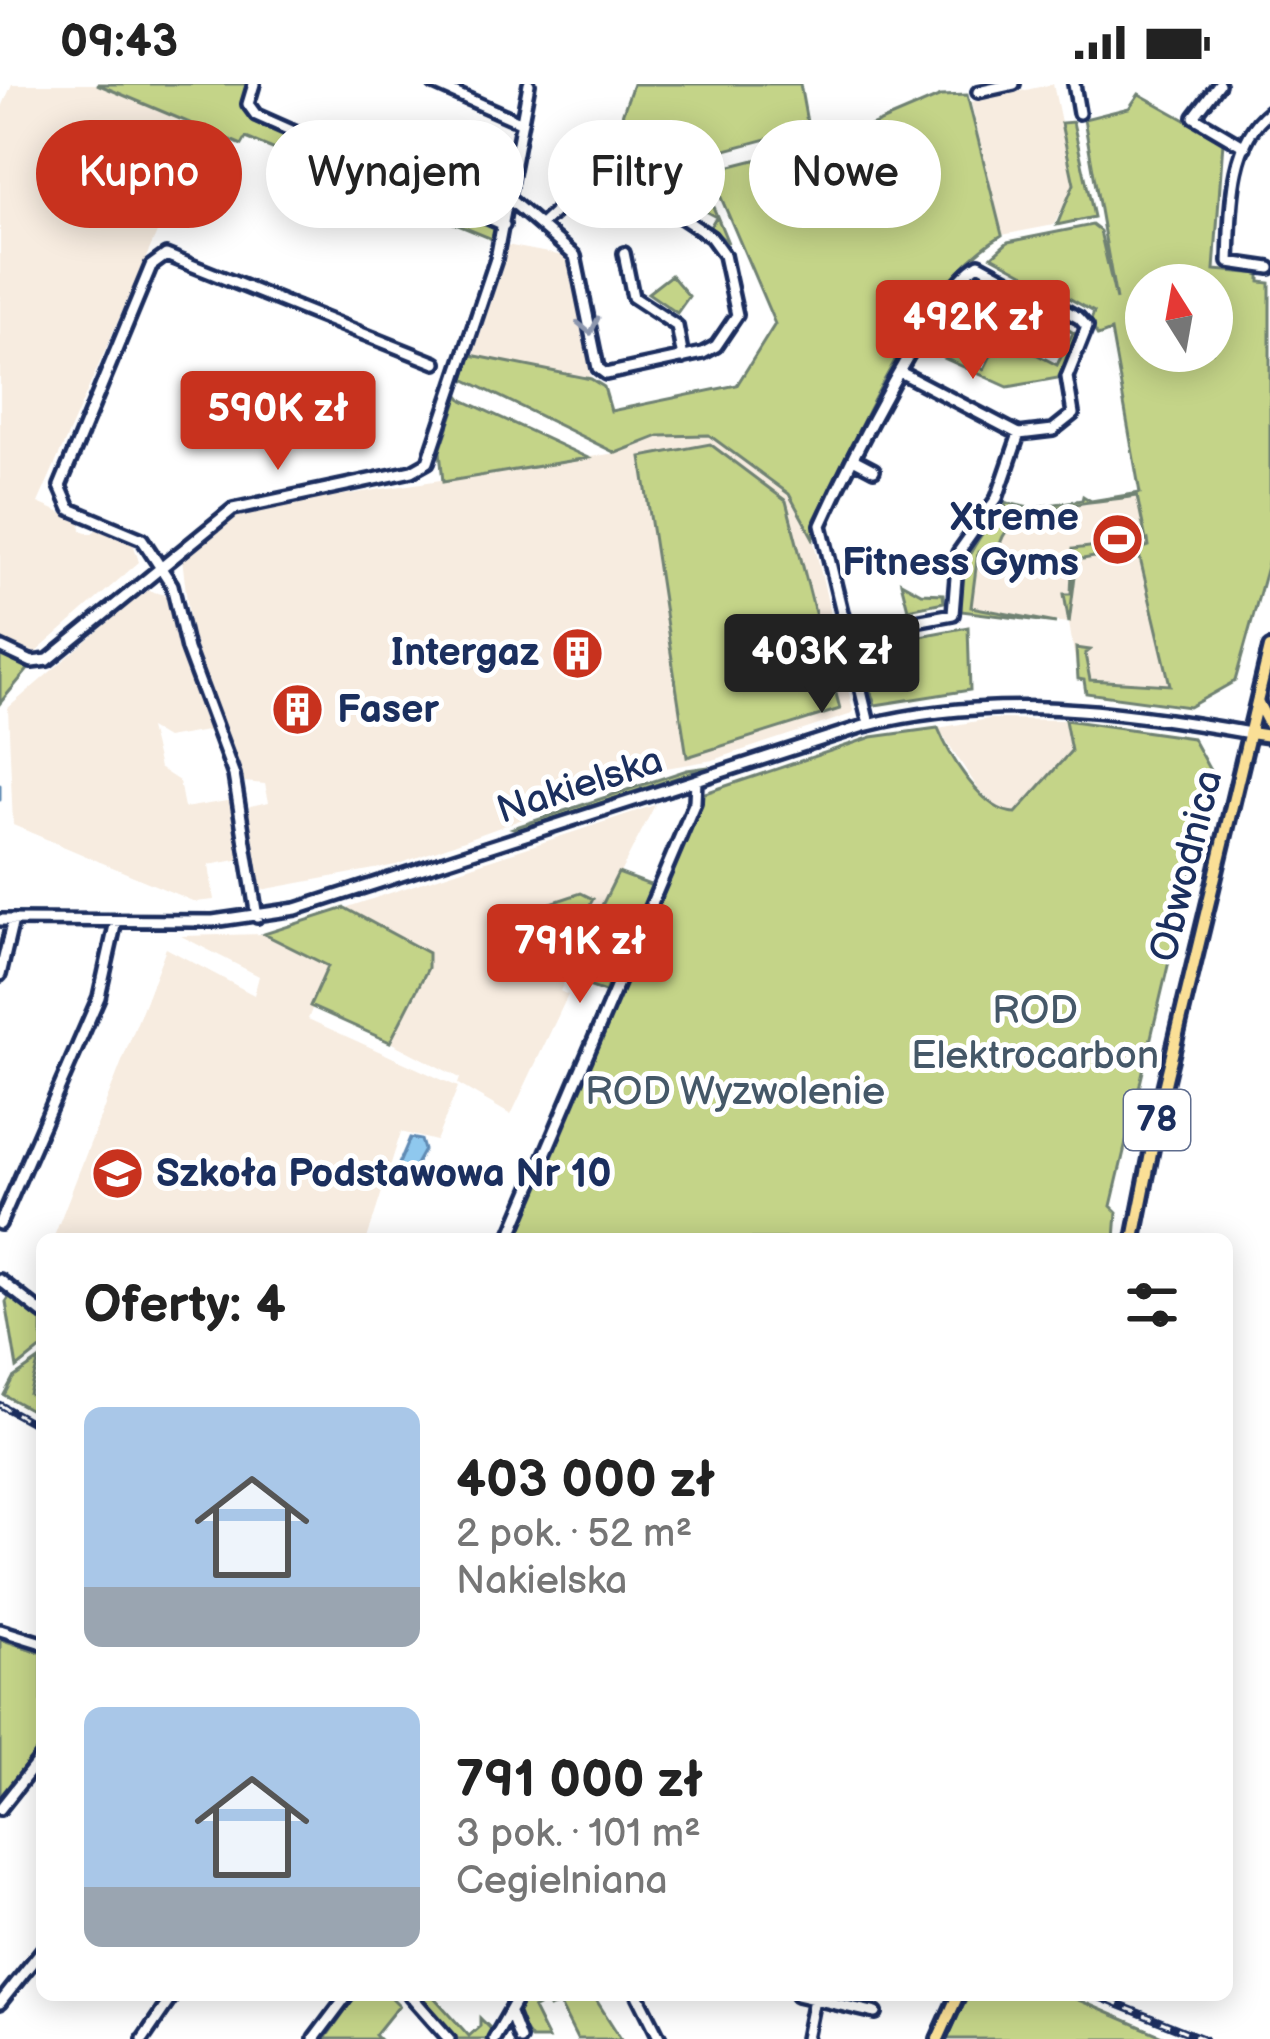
<!DOCTYPE html>
<html lang="pl">
<head>
<meta charset="utf-8">
<style>
  :root { --surface:#fff; --page:#f6f6f6; --text:#222; --muted:#767676; --accent:#c8321e }
  body { margin:0; font-family:"Balsamiq Sans",sans-serif; background:var(--page); color:var(--text); height:100vh; display:flex; flex-direction:column; font-size:45px; white-space:nowrap }
  * { box-sizing:border-box; margin:0 }
  p { font-size:39px; color:var(--muted) }
  .icon { flex:none; width:66px; height:66px; fill:none; stroke:currentColor; stroke-width:2; stroke-linecap:round; stroke-linejoin:round }
  .map { position:relative; flex:1; overflow:hidden }
  .side { position:absolute; left:36px; top:1149px; width:1197px; height:768px; display:flex; flex-direction:column; background:var(--surface); border-radius:18px; box-shadow:0 6px 30px #0003 }
  .side>* { flex:none }
  .banner { position:absolute; left:36px; top:36px; width:1200px; height:108px; display:flex; gap:24px }
  .needle { width:78px; rotate:349deg }
  .tools { position:absolute; left:1125px; top:180px; display:grid; gap:24px }
  .tools a { display:grid; place-items:center; width:108px; height:108px; border-radius:50%; background:var(--surface); box-shadow:0 6px 30px #0003; font-size:60px }
  .price { position:absolute; translate:-50% -102px; padding:0 27px; border-radius:12px; background:var(--accent); color:#fff; font-size:39px; line-height:78px; filter:drop-shadow(0 3px 6px #0008) }
  .price::after { content:''; position:absolute; left:50%; top:72px; width:36px; height:27px; margin-left:-18px; background:inherit; clip-path:polygon(0 0,100% 0,50% 100%) }
  .price.selected { background:#222; color:#fff }
  ul { padding:0; list-style:none }
  li { display:flex; align-items:center; gap:36px; height:300px; padding:0 48px }
  li span { display:grid; place-items:center; flex:none; width:336px; height:240px; border-radius:18px; color:#555 }
  li>.icon { margin-inline-start:auto }
  span .icon { width:144px; height:144px; fill:#fffc; stroke-width:1 }
  li b { font-size:51px }
  h2 { display:flex; justify-content:space-between; align-items:center; height:144px; padding:0 48px; font-size:51px }
  .pill { padding:0 42px; border-radius:54px; background:var(--surface); box-shadow:0 6px 30px #0003; font-size:42px; line-height:108px }
  .pill.selected { background:var(--accent); color:#fff }
  .status { display:flex; justify-content:space-between; align-items:center; height:84px; padding:0 60px; background:var(--surface); direction:ltr }
  .status svg { height:33px; fill:currentColor }
  .map>svg:first-child { display:block }
</style>
</head>
<body>
<div class="status"><b>09:43</b><svg viewBox="0 0 49 12"><path d="M0 12V9h3v3zM5 12V6h3v6zM10 12V3h3v9zM15 12V0h3v12zM26 1h20v11H26zM47 4h2v5h-2z"/></svg></div>
<div class="map">
<svg width="1270" height="1955" viewBox="0 0 1270 1955">
  <rect width="100%" height="100%" fill="#fff"/>
  <filter id="ink" filterUnits="userSpaceOnUse"><feTurbulence type="fractalNoise" baseFrequency=".00833" numOctaves="2"/><feDisplacementMap in="SourceGraphic" scale="24" xChannelSelector="R" yChannelSelector="G"/><feConvolveMatrix kernelMatrix="1 2 1 2 8 2 1 2 1" color-interpolation-filters="sRGB"/></filter>
  <g filter="url(#ink)">
    <path fill="#f7ece0" d="M12 0H97L203 44 38 419 80 437 81 446 91 450 97 445 133 459 139 478 35 569 0 554V28Z
      M1053 0 1074 100 1054 141 1002 151 971 18Z
      M506 161 569 173 591 295 472 271Z
      M709 351 789 410 813 454 853 627 849 631 713 676 601 695 602 706 396 781 261 806 248 729 250 722 269 718 265 700 244 698 192 560 182 474 233 433 253 425 616 369 659 352Z
      M1140 409 1150 462 1078 466 1072 519 1079 476 1138 465 1162 470 1189 623 1086 609 1084 596 1078 595 1069 539 961 527 966 470 991 437 1001 438 1008 429 1004 418 1029 424 1082 416 1083 412 1091 417Z
      M146 506 170 512 179 567 212 646 166 654 149 644 159 684 179 697 184 724 233 716 242 775 209 781 214 816 195 818 13 741 8 624Z
      M989 635 1065 636 1071 667 1016 729 1001 727 979 706 938 644Z
      M655 721 566 894 560 907 568 911 511 1031 458 1000 460 994 390 958 428 884V869L345 824Z
      M264 850 329 882 308 935 458 1003 436 1057 401 1048 367 1155H53L166 864 254 911 259 892 181 852Z"/>
    <path fill="#c4d488" stroke="#708273" stroke-width="3" fill-rule="evenodd" d="M97 0H251L245 16 251 36 495 144 492 155 246 54 242 61Z
      M633 0H800L808 44 651 86 652 98 645 103 606 77Z
      M1139 10 1223 57 1214 186 1260 190V198L1270 199V472L1235 597 1189 623 1086 609 1084 596 1078 595 1076 564 1090 566 1085 570 1090 596 1170 601 1138 466 1149 462 1148 456 1134 466 1077 476 1069 539 1064 510H1071L1073 465 1146 456 1137 412C1094 419 1006 420 1000 462L978 468 971 523 1056 539 961 527C957 486 968 469 991 437L1001 438 1008 429 1004 418 1029 424 1082 416 1083 412 1091 417 1140 409 1111 247 1098 252 1090 239 1094 228 992 172 1008 158 1092 141 1100 147 1116 216 1084 35 1129 24ZM1146 201H1212V267H1146Z
      M967 11 1002 151C915 204 861 347 815 435L813 454 789 410 709 351 659 352 616 369 464 295 471 271 591 295 604 303 611 327 737 301 775 240 717 104 719 85 774 71 779 91 815 84 809 54 864 45 941 12Z
      M1073 38 1094 133 1057 141 1074 100 1061 39Z
      M700 91 728 159 710 143 716 133 662 104Z
      M671 191 689 212 677 229 648 209Z
      M1047 232 1080 253 1058 294 1008 303 944 274 956 253 962 256 957 272 984 285 1001 252 1057 281 1073 249Z
      M459 311 463 316 588 374 443 398 440 367Z
      M710 360 786 417 840 625 687 673 641 373Z
      M901 498 921 509 943 510 944 518 908 525Z
      M968 543 970 606 875 621 856 564Z
      M0 569 30 583 0 619Z
      M1065 636 1192 654 1213 692 1111 1122 1117 1128 1115 1155H513L702 710 872 653 938 644C949 671 983 729 1016 729L1071 667Z
      M709 683 519 746 513 744 687 686Z
      M618 789 653 802 605 908 566 894Z
      M581 809 593 815 586 828 531 846 521 836 524 828Z
      M345 824 428 869V884L390 958 310 922 328 882 264 850Z
      M10 1212 42 1235V1264L17 1284 6 1218Z
      M39 1276 29 1310 42 1317V1332L4 1311 13 1294Z
      M0 1555 42 1569V1660L0 1715Z
      M356 1911H389L399 1921 375 1951 379 1955H325Z
      M413 1911H432L469 1952 480 1942V1934L491 1945 488 1955H454Z
      M565 1911H593L621 1955H577L557 1915Z
      M968 1911H1067L1169 1955H947Z
      M552 1917 555 1922 549 1924 546 1918 533 1925 548 1955H531L512 1930 519 1919Z"/>
    <path fill="#8fc8ee" stroke="#618bb4" stroke-width="3" d="M410 1054 421 1056 424 1066 405 1100 398 1082Z"/>
    <g fill="none" stroke-linecap="round" stroke-linejoin="round">
      <path stroke="#618bb4" stroke-width="3" d="M0 701V716"/>
      <defs>
        <path id="minor" d="M254 0 248 20 256 31 504 141
          M434 0 520 38
          M1074 0 1079 29
          M1219 0 1194 33 1245 63
          M978 8 1014 0
          M1270 27C1228 59 1231 130 1229 178L1270 184
          M508 114 575 172 598 284 606 290 703 269 716 262 737 231 724 171 711 153 612 87H599L543 139
          M624 169 633 213 677 242 683 274
          M855 376 874 386
          M846 550 953 530 958 469 997 414 1019 350
          M0 563 32 578 48 576 233 425 412 387 428 378 496 175 529 0
          M869 640 821 441C845 388 934 205 979 180L1079 234 1087 243 1067 293 1073 330 1053 346 1019 350 902 289
          M257 833 234 691 187 565 172 501 142 455 70 425 60 402 151 182 166 171 436 279
          M0 836 213 837 296 825 864 642C994 609 1120 626 1250 649
          M0 891 13 836
          M0 1140 99 913 116 837
          M509 1155 695 718 696 696
          M0 1196 42 1229
          M0 1546 42 1559
          M0 1725 42 1672
          M410 1911 449 1955
          M554 1911 555 1912
          M638 1911 660 1955
          M797 1911 876 1929
          M0 1919 42 1866
          M510 1929 520 1955
          M143 1955 173 1911
          M314 1955 347 1911
          M494 1955 519 1911
          M806 1955 814 1915"/>
        <path id="major" d="M1258 619 1270 642
          M1250 649 1270 652
          M1134 1155 1164 1004 1270 564
          M938 1955 958 1911"/>
      </defs>
      <use href="#minor" stroke="#1b2f5e" stroke-width="18"/>
      <use href="#major" stroke="#1b2f5e" stroke-width="20"/>
      <use href="#minor" stroke="#fff" stroke-width="9"/>
      <use href="#major" stroke="#fadf96" stroke-width="10"/>
      <defs>
        <path id="rail" d="M0 1321 42 1344
          M1094 1911 1204 1955"/>
      </defs>
      <use href="#rail" stroke="#1b2f5e" stroke-width="8"/>
      <use href="#rail" stroke="#fff" stroke-width="3" stroke-dasharray="9" stroke-linecap="butt"/>
    </g>
    <defs><path id="oneway-chevron" d="M-2-3.5L2.5 0L-2 3.5" fill="none" stroke-width="1.6" stroke-linecap="round" stroke-linejoin="round" transform="scale(3)"/></defs>
    <use stroke="#8d97ae" href="#oneway-chevron" transform="translate(589 242) rotate(78)"/>
  </g>
  <defs>
    <symbol id="stadium-disc" viewBox="-11 -11 22 22"><circle r="9.5" fill="#c8321e" stroke="#fff"/><path d="M0-5a6.5 5 0 1 0 0 10a6.5 5 0 1 0 0-10ZM-3.5-1.8h7v3.6h-7Z" fill="#fff"/></symbol>
    <symbol id="building-disc" viewBox="-11 -11 22 22"><circle r="9.5" fill="#c8321e" stroke="#fff"/><path d="M-4-6H4V6H1V3H-1V6H-4ZM-2.5-4.3h1.7v1.8h-1.7ZM.8-4.3h1.7v1.8H.8ZM-2.5-1h1.7V.8h-1.7ZM.8-1h1.7V.8H.8Z" fill="#fff"/></symbol>
    <symbol id="school-disc" viewBox="-11 -11 22 22"><circle r="9.5" fill="#c8321e" stroke="#fff"/><path d="M0-5L7-2L0 1L-7-2ZM-4 1L0 2.5L4 1V4Q0 6-4 4Z" fill="#fff"/></symbol>
  </defs>
  <g fill-rule="evenodd">
    <use href="#stadium-disc" x="1088" y="426" width="59" height="59"/>
    <use href="#building-disc" x="548" y="540" width="59" height="59"/>
    <use href="#building-disc" x="268" y="596" width="59" height="59"/>
    <use href="#school-disc" x="88" y="1060" width="59" height="59"/>
  </g>
  <g text-anchor="middle" dominant-baseline="central" stroke-width="10" stroke-linejoin="round" paint-order="stroke">
    <rect fill="#fff" stroke="#5f6d8e" stroke-width="3" x="1124" y="1006" width="66" height="60" rx="9"/>
    <g font-size="36" font-weight="bold" fill="#1b2f5e">
      <text x="1157" y="1036">78</text>
    </g>
    <g font-size="39" font-weight="bold" fill="#1b2f5e" stroke="#fff" text-anchor="end">
      <text x="1079" y="434">Xtreme<tspan x="1079" dy="45">Fitness Gyms</tspan></text>
      <text x="539" y="569">Intergaz</text>
      <text x="337" y="626" text-anchor="start">Faser</text>
      <text x="156" y="1090" text-anchor="start">Szkoła Podstawowa Nr 10</text>
    </g>
    <g font-size="39" fill="#1b2f5e" stroke="#fff">
      <text transform="translate(580 702) rotate(-18)">Nakielska</text>
      <text transform="translate(1187 782) rotate(-76)">Obwodnica</text>
    </g>
    <g font-size="39" fill="#455868" stroke="#fff">
      <text x="1035" y="927">ROD<tspan x="1035" dy="45">Elektrocarbon</tspan></text>
      <text x="735" y="1008">ROD Wyzwolenie</text>
    </g>
  </g>
</svg>
<div class="tools">
<a><svg class="needle" viewBox="-14 -14 28 28"><path d="M0-13l5 13h-10z" fill="#e53935"/><path d="M0 13l5-13h-10z" fill="#767676"/></svg></a>
</div>
<b class="price" style="left:973px;top:298px">492K zł</b>
<b class="price" style="left:278px;top:389px">590K zł</b>
<b class="price selected" style="left:822px;top:632px">403K zł</b>
<b class="price" style="left:580px;top:922px">791K zł</b>
<div class="banner">
<a class="pill selected">Kupno</a>
<a class="pill">Wynajem</a>
<a class="pill">Filtry</a>
<a class="pill">Nowe</a>
</div>
<section class="side">
<h2>Oferty: 4<svg class="icon" aria-label="filters" viewBox="0 0 24 24"><path d="M4 7h16M4 17h16"/><circle cx="9" cy="7" r="2"/><circle cx="15" cy="17" r="2"/></svg></h2>
<ul>
<li><span style="background:linear-gradient(#a9c7e8 75%,#9aa5b1 0)"><svg class="icon" aria-label="home" viewBox="0 0 24 24"><path d="M3 11l9-7 9 7M6 9v11h12V9"/></svg></span><div><b>403 000 zł</b><p>2 pok. · 52 m²</p><p>Nakielska</p></div></li>
<li><span style="background:linear-gradient(#a9c7e8 75%,#9aa5b1 0)"><svg class="icon" aria-label="home" viewBox="0 0 24 24"><path d="M3 11l9-7 9 7M6 9v11h12V9"/></svg></span><div><b>791 000 zł</b><p>3 pok. · 101 m²</p><p>Cegielniana</p></div></li>
</ul>
</section>
</div>
</body>
</html>
